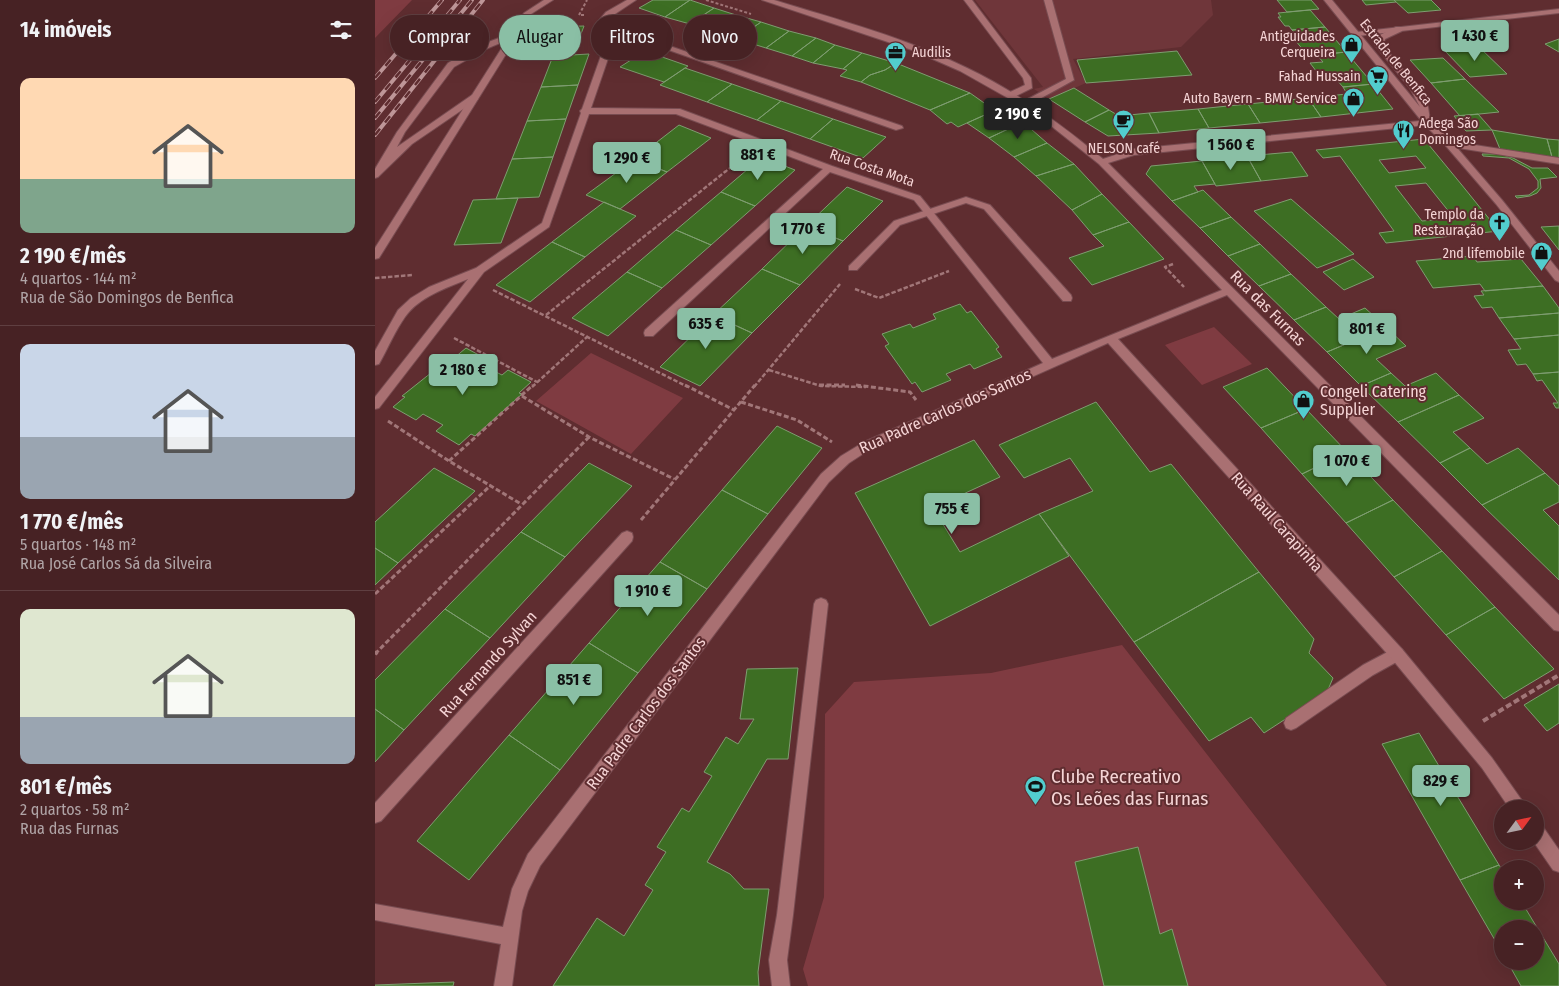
<!DOCTYPE html>
<html lang="pt">
<head>
<meta charset="utf-8">
<style>
  :root { --surface:#472224; --page:#512f31; --text:#f1f3f6; --muted:#b0a4a6; --line:#5f3f41; --accent:#8abfa5 }
  body { margin:0; font-family:"Fira Sans Condensed",sans-serif; background:var(--page); color:var(--text); height:100vh; display:flex; flex-direction:column; font-size:19px; white-space:nowrap }
  * { box-sizing:border-box; margin:0 }
  p { font-size:16px; color:var(--muted) }
  .icon { flex:none; width:28px; height:28px; fill:none; stroke:currentColor; stroke-width:2; stroke-linecap:round; stroke-linejoin:round }
  .map { position:relative; flex:1; overflow:hidden }
  .side { display:flex; flex-direction:column; background:var(--surface); width:375px }
  .side>* { flex:none }
  .guide { position:absolute; left:15px; top:15px; width:475px; height:45px; display:flex; gap:10px }
  .needle { width:32px; rotate:57deg }
  .fabs { position:absolute; left:1119px; top:800px; display:grid; gap:10px }
  .fabs a { display:grid; place-items:center; width:50px; height:50px; border-radius:50%; background:var(--surface); box-shadow:0 5px 20px #0002,0 0 0 1px var(--line); font-size:25px }
  .price { position:absolute; translate:-50% -42px; padding:0 11px; border-radius:5px; background:var(--accent); color:#111; font-size:16px; line-height:32px; filter:drop-shadow(0 1px 2px #0008) }
  .price::after { content:''; position:absolute; left:50%; top:30px; width:15px; height:11px; margin-left:-8px; background:inherit; clip-path:polygon(0 0,100% 0,50% 100%) }
  .price.selected { background:#222; color:#fff }
  ul { padding:0; list-style:none }
  li { display:grid; align-content:center; gap:10px; height:265px; padding:0 20px }
  li+li { border-top:1px solid var(--line) }
  li span { display:grid; place-items:center; height:155px; border-radius:10px; color:#555 }
  li>.icon { margin-inline-start:auto }
  span .icon { width:90px; height:90px; fill:#fffc; stroke-width:1 }
  li b { font-size:21px }
  h2 { display:flex; justify-content:space-between; align-items:center; height:60px; padding:0 20px; font-size:21px }
  .pill { padding:0 18px; border-radius:22px; background:var(--surface); box-shadow:0 5px 20px #0002,0 0 0 1px var(--line); font-size:18px; line-height:45px }
  .pill.selected { background:var(--accent); color:#111 }
  main { display:flex; flex:1; min-height:0 }
  .map>svg:first-child { display:block }
</style>
</head>
<body>
<main>
<section class="side">
<h2>14 imóveis<svg class="icon" aria-label="filters" viewBox="0 0 24 24"><path d="M4 7h16M4 17h16"/><circle cx="9" cy="7" r="2"/><circle cx="15" cy="17" r="2"/></svg></h2>
<ul>
<li><span style="background:linear-gradient(#ffd9b3 65%,#7fa58c 0)"><svg class="icon" aria-label="home" viewBox="0 0 24 24"><path d="M3 11l9-7 9 7M6 9v11h12V9"/></svg></span><div><b>2 190 €/mês</b><p>4 quartos · 144 m²</p><p>Rua de São Domingos de Benfica</p></div></li>
<li><span style="background:linear-gradient(#c9d6e8 60%,#9aa5b1 0)"><svg class="icon" aria-label="home" viewBox="0 0 24 24"><path d="M3 11l9-7 9 7M6 9v11h12V9"/></svg></span><div><b>1 770 €/mês</b><p>5 quartos · 148 m²</p><p>Rua José Carlos Sá da Silveira</p></div></li>
<li><span style="background:linear-gradient(#dfe7d0 70%,#9aa5b1 0)"><svg class="icon" aria-label="home" viewBox="0 0 24 24"><path d="M3 11l9-7 9 7M6 9v11h12V9"/></svg></span><div><b>801 €/mês</b><p>2 quartos · 58 m²</p><p>Rua das Furnas</p></div></li>
</ul>
</section>
<div class="map">
<svg width="1184" height="986" viewBox="0 0 1184 986">
  <rect width="100%" height="100%" fill="#5f2d30"/>
  <path fill="#6f363a" d="M600 0H836L838 15 806 47 698 59 711 83 674 99 659 89 668 87Z"/>
  <path fill="#7f3b41" d="M0 0H37L0 38Z
    M839 327 877 364 827 385 790 345Z
    M216 353 308 398 256 454 161 401Z
    M747 645 1012 986H433L428 969 449 897 450 714 479 682 616 673Z"/>
  <path fill="#3d6e23" stroke="#7e9d70" fill-rule="evenodd" d="M278 0H315L290 17 264 8Z
    M315 0 339 8 315 24 290 17Z
    M902 0H936L944 9 912 12Z
    M987 0H1019L1021 2 991 5Z
    M1019 0H1056L1066 10 1033 13Z
    M339 8 361 15 337 31 315 24Z
    M935 10 950 27 917 30 914 26H910L903 17H906L903 13Z
    M361 15 386 22 362 39 337 31Z
    M386 22 414 31 391 48 362 39Z
    M209 26 198 55 160 57 172 27Z
    M950 27 971 52 942 55 938 50 929 51 916 35 921 34 917 30Z
    M414 31 441 38 417 56 391 48Z
    M441 38 460 45 438 63 417 56Z
    M1184 39V52L1170 44Z
    M460 45 487 53 468 69 438 63Z
    M1103 46 1132 74 1095 77 1069 50Z
    M270 51 313 66 289 82 245 67Z
    M802 51 817 75 711 83 702 60Z
    M971 52 998 84 968 87 961 79 948 80 935 63 948 62 942 55Z
    M487 53 521 63 510 70 495 75 486 82 465 76 472 70 468 69Z
    M214 54 203 85 166 87 178 56Z
    M1068 58 1090 79 1056 83 1035 60Z
    M521 63 595 93 555 110 486 82 495 75 510 70Z
    M310 68 357 84 332 102 285 85Z
    M1090 79 1124 112 1085 116 1056 83Z
    M357 84 406 101 382 120 332 102Z
    M998 84 1018 109 946 117 933 98 972 94 968 87Z
    M203 85 191 119 152 121 166 87Z
    M699 88 734 110 710 122 674 99Z
    M595 93 612 105 615 103 623 109 583 127 576 122 572 124 555 110Z
    M933 98 946 117 885 123 873 104Z
    M406 101 458 119 435 139 382 120Z
    M873 104 885 123 834 128 823 109Z
    M623 109 648 122 614 138 592 123Z
    M823 109 834 128 784 133 774 113Z
    M734 110 744 116 774 113 784 133 733 136 710 122Z
    M1103 114 1117 130 1091 131 1079 116Z
    M191 119 178 157 137 159 152 121Z
    M458 119 511 137 488 158 435 139Z
    M648 122 672 143 639 157 614 138Z
    M304 125 336 138 292 172 260 159Z
    M1117 130 1172 139 1177 157 1125 149Z
    M1049 139 1086 184 1124 231 1011 243 1004 233 1019 231 965 156 948 158 941 150ZM1041 156 1051 168 1014 173 1004 160ZM1051 183 1079 218 1047 221 1020 186Z
    M1172 139 1184 140V158L1177 157Z
    M672 143 699 164 661 176 639 157Z
    M917 152 933 176 886 181 872 156Z
    M1107 154H1125L1138 158 1157 168H1173L1182 177 1165 179 1166 188 1162 193 1155 196 1142 198 1140 196 1154 195 1163 188V181L1154 169 1134 158 1108 156Z
    M872 156 886 181 841 186 827 161Z
    M178 157 164 197 121 199 137 159Z
    M387 157 420 170 380 206 346 192Z
    M260 159 292 172 245 209 211 195Z
    M827 161 840 184 819 186 823 192 797 201 771 174 776 166Z
    M699 164 727 194 697 210 661 176Z
    M472 187 508 201 468 241 431 226Z
    M828 190 856 217 825 228 797 201Z
    M346 192 380 206 336 245 301 230Z
    M727 194 754 222 718 235 697 210Z
    M143 198 126 243 79 245 98 200Z
    M916 199 979 254 942 268 879 211Z
    M229 202 261 216 210 257 177 242Z
    M856 217 885 244 853 256 825 228Z
    M754 222 789 259 717 285 694 258 729 246 718 235Z
    M431 226 468 241 425 285 387 269Z
    M1184 226V250L1166 227Z
    M301 230 336 245 287 288 252 272Z
    M177 242 210 257 155 302 121 285Z
    M885 244 916 274 884 286 853 256Z
    M1098 256 1102 262 1146 259 1168 286 1110 291 1105 284 1058 288 1041 261Z
    M978 259 999 277 969 290 948 272Z
    M387 269 425 285 377 333 338 315Z
    M252 272 287 288 233 336 197 318Z
    M916 274 951 307 919 320 884 286Z
    M1168 286 1184 308V313L1124 318 1117 307 1107 308 1099 296 1109 295 1106 291Z
    M585 304 592 313 596 311 624 347 621 349 627 357 599 369 595 364 571 374 576 380 547 392 540 382 537 384 510 346 514 344 507 334 535 324 538 328 561 319 558 314Z
    M951 307 964 319 990 308 1011 327 952 352 919 320Z
    M1184 313V335L1139 339 1124 318Z
    M338 315 377 333 325 386 285 367Z
    M1011 327 1031 346 1001 359 1016 373 986 386 952 352Z
    M1184 335V372L1158 374 1151 364 1142 365 1133 350 1146 349 1139 339Z
    M91 348 113 360 107 365 127 375 133 370 156 382 144 393 147 394 100 436 96 434 84 445 61 431 68 425 48 414 41 420 18 407 30 397 27 396 76 357 79 358Z
    M892 368 931 409 886 428 848 387Z
    M1184 372V408H1181L1178 403H1183L1167 380 1162 381 1158 374Z
    M1016 373 1030 386 1061 373 1084 395 1023 422 986 386Z
    M1084 395 1109 418 1078 432 1095 448 1065 463 1023 422Z
    M721 402 775 472 796 464 884 572 759 642 664 514 718 491 695 458 649 478 624 445Z
    M931 409 972 452 927 474 886 428Z
    M402 426 447 448 393 514 347 490Z
    M599 440 625 477 558 508 585 552 664 514 694 556 555 626 480 493Z
    M1095 448 1112 464 1143 448 1170 473 1107 505 1065 463Z
    M972 452 1018 500 971 523 927 474Z
    M214 463 257 486 190 557 146 532Z
    M59 468 100 491 23 563 0 548V522Z
    M1170 473 1184 486V502L1168 510 1184 526V580L1107 505Z
    M347 490 393 514 332 589 285 562Z
    M1018 500 1067 551 1019 577 971 523Z
    M146 532 190 557 115 638 70 609Z
    M0 548 23 563 0 585Z
    M1067 551 1120 607 1071 635 1019 577Z
    M285 562 332 589 263 673 214 643Z
    M884 572 939 639 934 653 958 678 952 692 889 733 876 717 834 741 759 642Z
    M1120 607 1179 669 1129 699 1071 635Z
    M70 609 115 638 29 730 0 709V680Z
    M214 643 263 673 185 770 134 735Z
    M423 668 413 759H392L332 862 355 874 369 889H394L383 972 384 986H178L222 918 249 936 278 890 270 885 291 852 282 847 307 808 314 812 337 776 329 772 351 737 363 744 379 719H365L372 669Z
    M1184 684V723L1172 731 1149 705Z
    M0 709 29 730 0 762Z
    M1044 733 1124 865 1085 880 1007 744Z
    M134 735 185 770 94 880 42 841Z
    M763 847 785 934 797 929 813 986H729L700 862Z
    M1124 865 1128 871V901H1146L1184 964V986H1146L1132 961H1160V929H1128V954L1085 880Z
    M79 982 78 986H0V985Z"/>
  <g fill="none" stroke-linecap="round" stroke-linejoin="round">
    <defs>
      <path id="service" d="M589 0H597L656 78 657 88 639 97H633V93L650 85 648 78Z
        M669 0H677L699 80 650 107 647 106V102L691 79Z
        M135 34 142 36 111 49 79 67 30 132 22 147 97 95H103V99L37 144 3 177 0 178V169L22 132 73 63 105 45Z
        M286 43 527 126 528 128 521 130 285 47 232 52 228 50 232 48Z
        M591 197 615 205 696 295 697 298 696 301H688L609 209 591 203 525 225 482 270H474V266L519 221Z
        M1022 647 1027 649 1029 654 1027 659 998 675 921 728 916 730 911 728 909 723 911 718 988 665Z"/>
      <path id="minor" d="M169 0H178L156 14 4 258 0 259V248L149 13Z
        M252 0H261L237 16 229 24 236 50 216 108 305 109 457 166 545 196 677 359 847 290 724 164 675 125 640 102 585 71 537 50 387 0H399C464 20 531 38 592 68 642 92 686 124 728 159L758 149 1055 120V124L1052 125 759 155 733 163 1184 615V631L1179 630 852 295 743 339 1027 649 1117 758 1153 809H1135L1107 768 1017 659 733 343 497 448 474 463 454 482 165 866 153 891 147 911 137 986H119L126 944 0 920V904L128 927 137 889 153 854 446 474 466 456 489 442 668 363 539 200 455 172 278 336H270L269 333 270 330 448 169 301 114H214L174 227 109 272 4 408 0 409V397L93 279C71 288 44 297 30 317 20 331 13 348 4 364L0 365V351L23 310 36 298 54 287 101 268 167 223 206 113 205 111 207 109 228 50 221 24 231 12Z
        M1184 9V13L982 36 978 34 982 32Z
        M1074 141 1184 158V164L1071 146V142Z
        M252 531 257 533 258 537 257 541 6 821 0 823V803L247 533Z
        M446 598 451 600 453 604 418 915 412 960 415 986H397L394 960 402 915 439 604 441 600Z
        M1160 822 1166 824 1184 850V872L1178 870 1158 841H1160Z"/>
      <path id="tertiary" d="M949 0H957L1045 107 1035 88 1000 45 1003 36 1021 27H1027V31L1010 39 1008 45 1043 88 1053 107 1055 120 1077 142 1127 200 1184 271V282L1180 280 1121 204 1071 146 1049 124Z"/>
    </defs>
    <use href="#service" stroke="#784c51" stroke-width="2"/>
    <use href="#minor" stroke="#784c51" stroke-width="2"/>
    <use href="#tertiary" stroke="#784c51" stroke-width="2"/>
    <path stroke="#a17678" stroke-width="2" stroke-dasharray="3 2" stroke-linecap="butt" d="M331 0 376 14
      M209 15H204L212 0
      M350 172 369 157"/>
    <path stroke="#a17678" stroke-width="2.5" stroke-dasharray="4.5 2" stroke-linecap="butt" d="M798 264 790 267 809 287
      M0 278 38 275
      M480 289 504 298 574 271
      M118 290 313 387
      M171 315 351 171
      M79 338 162 382
      M394 370 446 386 491 387
      M157 387 213 336
      M379 387 465 284"/>
    <path stroke="#a17678" stroke-width="3" stroke-dasharray="5 2.5" stroke-linecap="butt" d="M310 385 359 410
      M444 385H470
      M481 385 535 392 541 400
      M147 396 214 437 299 479
      M366 402 422 420 457 442
      M13 421 74 461 146 504
      M74 461 158 385
      M266 520 380 385
      M0 594 116 485
      M0 654 214 437"/>
    <path stroke="#a17678" stroke-width="4" stroke-dasharray="6 3" stroke-linecap="butt" d="M0 654 2 652
      M1108 721 1184 675"/>
    <use href="#service" fill="#a97072" fill-rule="evenodd"/>
    <use href="#minor" fill="#a97072" fill-rule="evenodd"/>
    <use href="#tertiary" fill="#a97072" fill-rule="evenodd"/>
    <defs>
      <path id="rail" d="M0 78 67 0
        M0 102 85 0
        M0 118 97 0
        M0 135 108 0"/>
    </defs>
    <use href="#rail" stroke="#be9698" stroke-width="4"/>
    <use href="#rail" stroke="#5f2d30" stroke-width="2.5" stroke-dasharray="8" stroke-linecap="butt"/>
  </g>
  <defs>
    <symbol id="shop-pin" viewBox="-11 -11 22 30"><path d="M0 17L-7.5 6A9.5 9.5 0 1 1 7.5 6Z" fill="#52cdce" stroke="#5f2d30"/><path d="M-5-2.5h2.3a2.7 3.5 0 0 1 5.4 0H5L5.5 6h-11ZM-1.5-2.5h3a1.5 2.3 0 0 0-3 0Z" fill="#111"/></symbol>
    <symbol id="office-pin" viewBox="-11 -11 22 30"><path d="M0 17L-7.5 6A9.5 9.5 0 1 1 7.5 6Z" fill="#52cdce" stroke="#5f2d30"/><path d="M-6-3h4V-5.5h4V-3h4V5H-6ZM-1-4.5V-3h2v-1.5ZM-6 0V1H6V0Z" fill="#111"/></symbol>
    <symbol id="supermarket-pin" viewBox="-11 -11 22 30"><path d="M0 17L-7.5 6A9.5 9.5 0 1 1 7.5 6Z" fill="#52cdce" stroke="#5f2d30"/><path d="M-6-5.5h2.5l.6 2H6L4.5 2H-2.5L-4.4-4H-6ZM-1.5 3.2a1.3 1.3 0 1 0 .1 0ZM3 3.2a1.3 1.3 0 1 0 .1 0Z" fill="#111"/></symbol>
    <symbol id="cafe-pin" viewBox="-11 -11 22 30"><path d="M0 17L-7.5 6A9.5 9.5 0 1 1 7.5 6Z" fill="#52cdce" stroke="#5f2d30"/><path d="M-5.5-4.5H6V0H3Q3 3.5 0 3.5H-2.5Q-5.5 3.5-5.5 0ZM3-3.2v2h1.7v-2ZM-6 4.5H4V6H-6Z" fill="#111"/></symbol>
    <symbol id="restaurant-pin" viewBox="-11 -11 22 30"><path d="M0 17L-7.5 6A9.5 9.5 0 1 1 7.5 6Z" fill="#52cdce" stroke="#5f2d30"/><path d="M-5-6h1v4h1v-4h1v4h1v-4h1v5L-1.5 .5V6h-2V.5L-5-1ZM5-6V6H3V1.5H1.5Q1.5-4 5-6Z" fill="#111"/></symbol>
    <symbol id="church-pin" viewBox="-11 -11 22 30"><path d="M0 17L-7.5 6A9.5 9.5 0 1 1 7.5 6Z" fill="#52cdce" stroke="#5f2d30"/><path d="M-1.2-6h2.4v3.5h3.3v2.4h-3.3V6h-2.4V-.1h-3.3v-2.4h3.3Z" fill="#111"/></symbol>
    <symbol id="stadium-pin" viewBox="-11 -11 22 30"><path d="M0 17L-7.5 6A9.5 9.5 0 1 1 7.5 6Z" fill="#52cdce" stroke="#5f2d30"/><path d="M0-5a6.5 5 0 1 0 0 10a6.5 5 0 1 0 0-10ZM-3.5-1.8h7v3.6h-7Z" fill="#111"/></symbol>
  </defs>
  <g fill-rule="evenodd">
    <use href="#shop-pin" x="964" y="32" width="25" height="34"/>
    <use href="#office-pin" x="508" y="40" width="25" height="34"/>
    <use href="#supermarket-pin" x="990" y="64" width="25" height="34"/>
    <use href="#shop-pin" x="966" y="86" width="25" height="34"/>
    <use href="#cafe-pin" x="736" y="108" width="25" height="34"/>
    <use href="#restaurant-pin" x="1016" y="118" width="25" height="34"/>
    <use href="#church-pin" x="1112" y="210" width="25" height="34"/>
    <use href="#shop-pin" x="1154" y="240" width="25" height="34"/>
    <use href="#shop-pin" x="916" y="388" width="25" height="34"/>
    <use href="#stadium-pin" x="648" y="774" width="25" height="34"/>
  </g>
  <g text-anchor="middle" dominant-baseline="central" stroke-width="4" stroke-linejoin="round" paint-order="stroke">
    <g font-size="14" fill="#f5d4d5" stroke="#5f2d30" text-anchor="end">
      <text x="960" y="36">Antiguidades<tspan x="960" dy="16">Cerqueira</tspan></text>
      <text x="537" y="52" text-anchor="start">Audilis</text>
      <text x="986" y="76">Fahad Hussain</text>
      <text x="962" y="98">Auto Bayern - BMW Service</text>
      <text x="1044" y="123" text-anchor="start">Adega São<tspan x="1044" dy="16">Domingos</tspan></text>
      <text x="749" y="148" text-anchor="middle">NELSON café</text>
      <text x="1109" y="214">Templo da<tspan x="1109" dy="16">Restauração</tspan></text>
      <text x="1150" y="253">2nd lifemobile</text>
    </g>
    <g font-size="14" fill="#f5d4d5" stroke="#5f2d30">
      <text transform="translate(1021 62) rotate(51)">Estrada de Benfica</text>
      <text transform="translate(497 168) rotate(19)">Rua Costa Mota</text>
    </g>
    <g font-size="16" fill="#f5d4d5" stroke="#5f2d30">
      <text transform="translate(893 308) rotate(45)">Rua das Furnas</text>
      <text transform="translate(570 411) rotate(-24)">Rua Padre Carlos dos Santos</text>
      <text transform="translate(902 522) rotate(48)">Rua Raul Carapinha</text>
      <text transform="translate(113 664) rotate(-48)">Rua Fernando Sylvan</text>
      <text transform="translate(271 713) rotate(-53)">Rua Padre Carlos dos Santos</text>
    </g>
    <g font-size="16" fill="#f5d4d5" stroke="#5f2d30" text-anchor="start">
      <text x="945" y="391">Congeli Catering<tspan x="945" dy="18">Supplier</tspan></text>
    </g>
    <g font-size="19" fill="#f5d4d5" stroke="#5f2d30" text-anchor="start">
      <text x="676" y="776">Clube Recreativo<tspan x="676" dy="22">Os Leões das Furnas</tspan></text>
    </g>
  </g>
</svg>
<div class="fabs">
<a><svg class="needle" viewBox="-14 -14 28 28"><path d="M0-13l5 13h-10z" fill="#e53935"/><path d="M0 13l5-13h-10z" fill="#b0a4a6"/></svg></a>
<a>+</a>
<a>−</a>
</div>
<b class="price" style="left:1100px;top:62px">1 430 €</b>
<b class="price selected" style="left:643px;top:140px">2 190 €</b>
<b class="price" style="left:856px;top:171px">1 560 €</b>
<b class="price" style="left:383px;top:181px">881 €</b>
<b class="price" style="left:252px;top:184px">1 290 €</b>
<b class="price" style="left:428px;top:255px">1 770 €</b>
<b class="price" style="left:331px;top:350px">635 €</b>
<b class="price" style="left:992px;top:355px">801 €</b>
<b class="price" style="left:88px;top:396px">2 180 €</b>
<b class="price" style="left:972px;top:487px">1 070 €</b>
<b class="price" style="left:577px;top:535px">755 €</b>
<b class="price" style="left:273px;top:617px">1 910 €</b>
<b class="price" style="left:199px;top:706px">851 €</b>
<b class="price" style="left:1066px;top:807px">829 €</b>
<div class="guide">
<a class="pill">Comprar</a>
<a class="pill selected">Alugar</a>
<a class="pill">Filtros</a>
<a class="pill">Novo</a>
</div>
</div>
</main>
</body>
</html>
